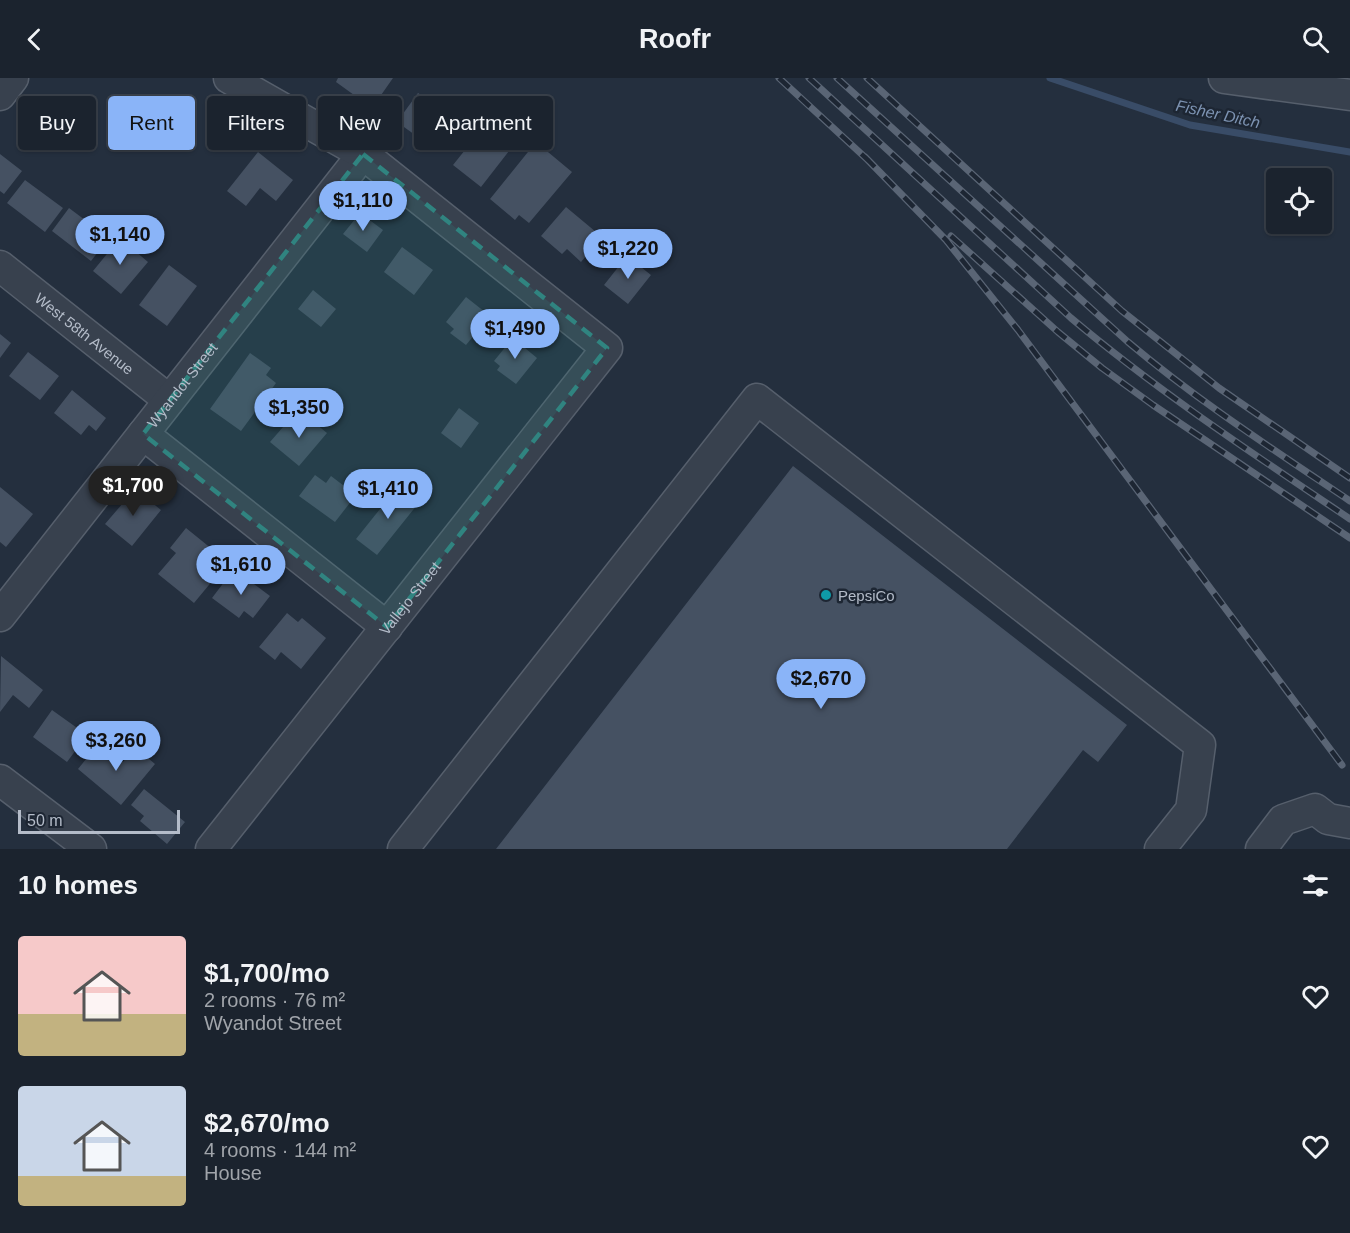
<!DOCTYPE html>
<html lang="en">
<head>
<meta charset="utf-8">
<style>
  :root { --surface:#1b232e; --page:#242b36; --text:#f1f3f6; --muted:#a0a4aa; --line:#39404a; --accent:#8ab4f8 }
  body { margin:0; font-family:Helvetica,sans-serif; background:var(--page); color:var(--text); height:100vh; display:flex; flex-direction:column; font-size:22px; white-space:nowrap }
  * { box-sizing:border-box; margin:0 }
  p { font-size:20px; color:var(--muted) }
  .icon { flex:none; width:33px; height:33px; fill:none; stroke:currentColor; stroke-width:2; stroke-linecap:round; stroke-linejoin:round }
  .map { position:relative; height:771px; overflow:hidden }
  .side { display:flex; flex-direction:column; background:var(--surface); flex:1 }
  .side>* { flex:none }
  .banner { position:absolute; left:18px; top:18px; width:600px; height:54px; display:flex; gap:12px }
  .fabs { position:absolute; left:1266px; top:90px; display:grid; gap:12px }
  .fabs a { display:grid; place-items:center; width:66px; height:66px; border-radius:6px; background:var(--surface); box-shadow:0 2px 4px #0004,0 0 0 2px var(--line); font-size:30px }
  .scale { position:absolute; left:18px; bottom:15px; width:162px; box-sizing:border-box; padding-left:6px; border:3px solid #b4bcc9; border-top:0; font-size:16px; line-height:21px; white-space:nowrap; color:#b4bcc9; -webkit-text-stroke:4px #1d2633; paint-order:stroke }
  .price { position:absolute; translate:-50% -51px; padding:0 14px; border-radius:21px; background:var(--accent); color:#111; font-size:20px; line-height:39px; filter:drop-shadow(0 2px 3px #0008) }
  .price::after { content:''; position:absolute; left:50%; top:36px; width:18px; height:14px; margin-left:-9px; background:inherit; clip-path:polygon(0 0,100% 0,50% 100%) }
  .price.selected { background:#222; color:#fff }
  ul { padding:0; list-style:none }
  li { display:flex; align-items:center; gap:18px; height:150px; padding:0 18px }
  li span { display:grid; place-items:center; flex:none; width:168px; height:120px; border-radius:6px; color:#555 }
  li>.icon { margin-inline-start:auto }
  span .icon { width:72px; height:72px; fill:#fffc; stroke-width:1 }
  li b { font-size:26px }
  h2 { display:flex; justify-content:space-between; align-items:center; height:72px; padding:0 18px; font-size:26px }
  .tag { padding:0 21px; border-radius:6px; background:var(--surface); box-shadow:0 2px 4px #0004,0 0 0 2px var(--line); font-size:21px; line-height:54px }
  .tag.selected { background:var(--accent); color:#111 }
  header { display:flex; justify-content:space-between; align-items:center; height:78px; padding:0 18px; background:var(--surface); font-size:27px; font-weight:700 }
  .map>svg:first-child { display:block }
</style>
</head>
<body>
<header><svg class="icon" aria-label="back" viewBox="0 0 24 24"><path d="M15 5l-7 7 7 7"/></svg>Roofr<svg class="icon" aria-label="search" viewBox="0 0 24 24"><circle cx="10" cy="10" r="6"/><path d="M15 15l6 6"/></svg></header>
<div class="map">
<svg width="1350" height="771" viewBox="0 0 1350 771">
  <rect width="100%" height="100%" fill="#242f3e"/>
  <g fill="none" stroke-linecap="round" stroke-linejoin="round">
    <path stroke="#394c67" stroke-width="7" d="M1050 0 1190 47 1350 74"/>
  </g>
  <path fill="#455162" d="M338 0H393L372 30 336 4Z
    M418 15 435 27 432 31 447 43 429 67 397 44Z
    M481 52 509 73 481 109 453 87Z
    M536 64 572 94 529 145 519 137 515 142 490 121Z
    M258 74 293 102 276 123 260 110 246 128 227 113Z
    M0 76 22 93 4 116 0 113Z
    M25 102 63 130 45 154 7 125Z
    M566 129 602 159 581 184 567 171 562 176 541 158Z
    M69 130 109 160 91 183 52 153Z
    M360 135 383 152 367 174 343 156Z
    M120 160 148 184 121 216 93 193Z
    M402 169 433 192 414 217 384 194Z
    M627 178 651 197 628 226 604 207Z
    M169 187 197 208 167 248 139 227Z
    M313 212 336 231 321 249 298 231Z
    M466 219 490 238 466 267 450 255 454 251 446 244Z
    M0 256 11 265 0 280Z
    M515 257 527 267 525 270 537 280 516 306 497 292 500 288 494 283Z
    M28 274 59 298 40 322 9 298Z
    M250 275 271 290 266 297 276 305 241 353 210 331Z
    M72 312 106 340 96 353 89 347 81 357 54 335Z
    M459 330 479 345 461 370 441 355Z
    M305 337 327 355 299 388 270 364 290 341 297 347Z
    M793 388 1127 647 1098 684 1083 672 1007 771H496Z
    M315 397 326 405 331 398 356 417 335 444 299 418Z
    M400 406 421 422 377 477 356 461Z
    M0 409 33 436 6 469 0 464Z
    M135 411 161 432 132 468 105 446Z
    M186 450 228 484 194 525 158 496 176 475 170 470Z
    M234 491 270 518 253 540 244 533 239 540 212 520Z
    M287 535 298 544 302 540 326 560 301 591 281 574 275 582 259 569Z
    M1 578 43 612 29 630 13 617 0 634Z
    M52 632 87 657 67 684 33 659Z
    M99 665 123 684 135 669 155 686 121 727 78 691Z
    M144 711 185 744 167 766 140 743 144 738 131 727Z"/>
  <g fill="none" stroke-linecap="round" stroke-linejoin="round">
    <defs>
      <g id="minor">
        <path d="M1224 0 1350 17"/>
        <path d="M0 17 13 0"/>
        <path id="s1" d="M0 188 169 322"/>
        <path d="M143 356 387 549"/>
        <path id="s2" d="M0 538 363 76"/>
        <path d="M0 702 91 771"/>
        <path id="s3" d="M211 771 607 270 363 76 229 0"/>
        <path d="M403 771 757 321 1200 667 1191 732 1160 771"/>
        <path d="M1261 771 1283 742 1315 731 1328 741 1350 745"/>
      </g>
    </defs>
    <use href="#minor" stroke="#565f6c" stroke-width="33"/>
    <use href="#minor" stroke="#38414e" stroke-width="30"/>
    <defs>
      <path id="rail" d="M779 0 869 83
        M809 0 1071 240C1159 314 1255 377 1350 441
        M837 0 1128 264C1198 323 1274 372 1350 423
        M867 0 1122 233 1219 310 1350 400
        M865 79 946 162 1018 252 1342 687
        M951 158 1058 254 1102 290 1153 327 1350 460"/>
    </defs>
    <use href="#rail" stroke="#5a6575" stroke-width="7"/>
    <use href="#rail" stroke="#1d2633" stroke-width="4.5" stroke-dasharray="14" stroke-linecap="butt"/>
  </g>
  <path fill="#308480" fill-opacity="0.2" stroke="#308480" stroke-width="4.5" stroke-dasharray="12 8" stroke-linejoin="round" d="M363 76 607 270 387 549 143 356Z"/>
  <circle fill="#0f9aa8" stroke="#1d2633" stroke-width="2" cx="826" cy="517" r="6"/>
  <g text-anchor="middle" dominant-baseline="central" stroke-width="5" stroke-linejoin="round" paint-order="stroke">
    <g font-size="15" fill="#b4bcc9" stroke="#1d2633">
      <text stroke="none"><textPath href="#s1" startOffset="108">West 58th Avenue</textPath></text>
      <text stroke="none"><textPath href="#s2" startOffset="294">Wyandot Street</textPath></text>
      <text stroke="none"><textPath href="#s3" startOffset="320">Vallejo Street</textPath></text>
    </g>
    <g font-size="15" fill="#b4bcc9" stroke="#1d2633" text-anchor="start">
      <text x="838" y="517">PepsiCo</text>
    </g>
    <g font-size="16" font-style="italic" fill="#7c92b1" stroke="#1d2633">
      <text transform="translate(1218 36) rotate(12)">Fisher Ditch</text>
    </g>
  </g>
</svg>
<div class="fabs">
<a><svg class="icon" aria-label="locate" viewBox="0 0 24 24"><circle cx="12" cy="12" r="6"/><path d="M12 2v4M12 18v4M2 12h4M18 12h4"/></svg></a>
</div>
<div class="scale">50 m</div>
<b class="price" style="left:363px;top:154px">$1,110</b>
<b class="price" style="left:120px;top:188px">$1,140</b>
<b class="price" style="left:628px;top:202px">$1,220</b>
<b class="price" style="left:515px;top:282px">$1,490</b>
<b class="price" style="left:299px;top:361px">$1,350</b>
<b class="price selected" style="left:133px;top:439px">$1,700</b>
<b class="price" style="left:388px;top:442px">$1,410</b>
<b class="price" style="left:241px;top:518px">$1,610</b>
<b class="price" style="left:821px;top:632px">$2,670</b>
<b class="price" style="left:116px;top:694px">$3,260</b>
<div class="banner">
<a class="tag">Buy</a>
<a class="tag selected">Rent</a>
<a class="tag">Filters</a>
<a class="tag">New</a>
<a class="tag">Apartment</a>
</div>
</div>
<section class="side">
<h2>10 homes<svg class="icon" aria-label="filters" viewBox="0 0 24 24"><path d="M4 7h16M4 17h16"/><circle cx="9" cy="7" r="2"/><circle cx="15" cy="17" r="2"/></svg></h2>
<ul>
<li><span style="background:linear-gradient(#f6c9c9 65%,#c2b280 0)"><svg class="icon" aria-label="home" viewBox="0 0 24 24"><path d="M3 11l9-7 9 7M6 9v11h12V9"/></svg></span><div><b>$1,700/mo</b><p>2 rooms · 76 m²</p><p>Wyandot Street</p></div><svg class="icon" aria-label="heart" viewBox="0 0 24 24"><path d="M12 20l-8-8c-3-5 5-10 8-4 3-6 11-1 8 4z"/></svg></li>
<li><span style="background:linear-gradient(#c9d6e8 75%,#c2b280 0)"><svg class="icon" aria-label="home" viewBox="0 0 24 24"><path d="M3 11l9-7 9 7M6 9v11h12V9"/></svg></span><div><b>$2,670/mo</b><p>4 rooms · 144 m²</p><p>House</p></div><svg class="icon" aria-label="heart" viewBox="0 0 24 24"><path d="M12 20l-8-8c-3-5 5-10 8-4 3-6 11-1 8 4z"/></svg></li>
</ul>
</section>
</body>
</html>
